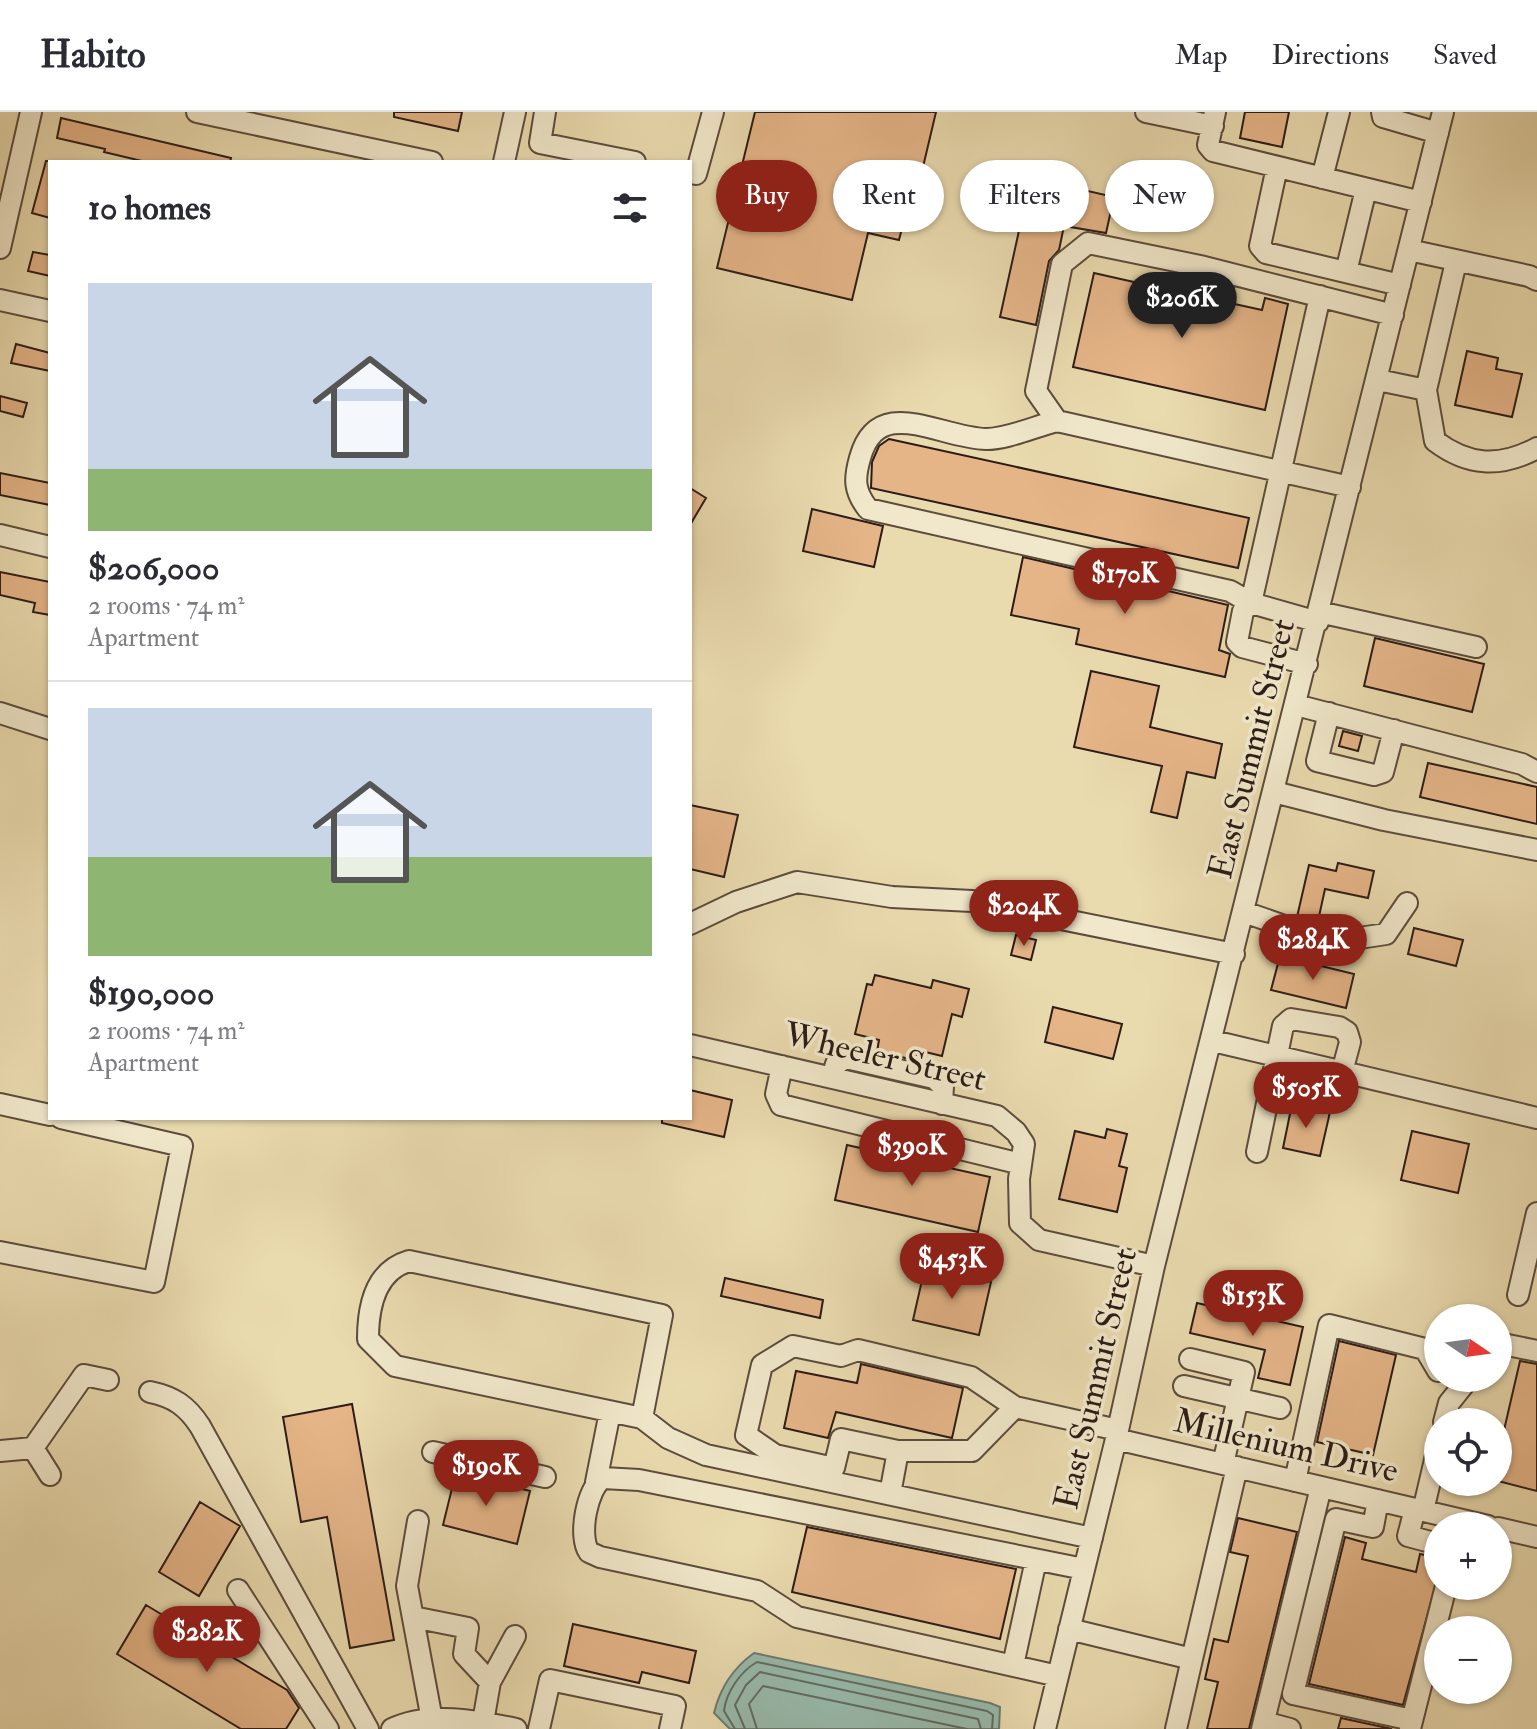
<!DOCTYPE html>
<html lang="en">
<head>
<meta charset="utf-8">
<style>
  :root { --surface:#fff; --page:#f7f7f7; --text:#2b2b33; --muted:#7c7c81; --line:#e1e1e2; --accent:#8f2418 }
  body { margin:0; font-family:"IM FELL Double Pica",serif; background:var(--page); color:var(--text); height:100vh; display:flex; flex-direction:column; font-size:30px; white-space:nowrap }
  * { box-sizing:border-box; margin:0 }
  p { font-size:26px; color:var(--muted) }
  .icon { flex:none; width:44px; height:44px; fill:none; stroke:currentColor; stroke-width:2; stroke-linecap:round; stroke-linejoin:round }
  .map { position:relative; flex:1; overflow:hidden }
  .panel { position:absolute; left:48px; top:48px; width:644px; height:960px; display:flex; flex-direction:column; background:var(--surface); border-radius:0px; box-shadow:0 2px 6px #0004 }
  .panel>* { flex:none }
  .banner { position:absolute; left:716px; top:48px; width:700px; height:72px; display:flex; gap:16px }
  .needle { width:52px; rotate:103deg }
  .tools { position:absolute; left:1424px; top:1192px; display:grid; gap:16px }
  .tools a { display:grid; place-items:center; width:88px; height:88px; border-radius:50%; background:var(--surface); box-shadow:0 2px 6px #0004; font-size:40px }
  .price { position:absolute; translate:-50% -68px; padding:0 18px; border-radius:28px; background:var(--accent); color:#fff; font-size:26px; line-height:52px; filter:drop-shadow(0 2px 4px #0008) }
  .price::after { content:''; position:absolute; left:50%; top:48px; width:24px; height:18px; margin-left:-12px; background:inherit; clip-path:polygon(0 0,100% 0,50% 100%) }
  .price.active { background:#222; color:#fff }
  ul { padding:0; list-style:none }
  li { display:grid; align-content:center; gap:16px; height:424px; padding:0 40px }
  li+li { border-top:2px solid var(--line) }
  li span { display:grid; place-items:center; height:248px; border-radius:0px; color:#555 }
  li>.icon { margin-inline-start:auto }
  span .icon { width:144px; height:144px; fill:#fffc; stroke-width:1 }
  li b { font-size:34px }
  h2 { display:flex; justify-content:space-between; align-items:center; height:96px; padding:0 40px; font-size:34px }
  .tag { padding:0 28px; border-radius:36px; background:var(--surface); box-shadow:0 2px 6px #0004; font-size:28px; line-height:72px }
  .tag.active { background:var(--accent); color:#fff }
  header { display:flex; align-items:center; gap:48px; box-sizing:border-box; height:112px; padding:0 40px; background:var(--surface); border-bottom:2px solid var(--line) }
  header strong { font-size:38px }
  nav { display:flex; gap:44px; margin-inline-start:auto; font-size:28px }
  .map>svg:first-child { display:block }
</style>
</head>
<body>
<header>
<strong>Habito</strong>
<nav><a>Map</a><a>Directions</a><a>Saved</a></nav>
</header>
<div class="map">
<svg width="1537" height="1617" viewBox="0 0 1537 1617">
  <rect width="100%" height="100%" fill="#eadbaf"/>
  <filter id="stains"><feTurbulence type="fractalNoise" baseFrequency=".0025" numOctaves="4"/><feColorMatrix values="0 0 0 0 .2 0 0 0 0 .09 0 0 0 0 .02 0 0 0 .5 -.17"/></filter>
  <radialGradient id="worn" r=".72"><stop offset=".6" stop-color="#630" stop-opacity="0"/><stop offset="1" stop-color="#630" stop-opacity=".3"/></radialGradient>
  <path fill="#98bbad" stroke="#6d7b71" stroke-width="2" d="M754 1541 990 1591 1000 1595 999 1617H730L714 1601C720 1576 733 1556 754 1541Z"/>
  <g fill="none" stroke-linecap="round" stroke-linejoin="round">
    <path stroke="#626c62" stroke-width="2" d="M735 1617 724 1599C726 1580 741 1559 757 1550L987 1599 993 1603 992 1617
      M745 1617 735 1593 746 1573 760 1560 978 1607 981 1617
      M757 1617 749 1592 763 1574 967 1617"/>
  </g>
  <path fill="#e5b588" stroke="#2c1c17" stroke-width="2" d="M394 0H462L458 19 394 5Z
    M755 0H936L910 110 904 108 899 128 868 121 852 188 717 156Z
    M1245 0H1289L1282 35 1240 26Z
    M61 6 231 46 230 50H146L104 40 105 37 57 26Z
    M46 49H50V106L32 101Z
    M1014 62 1114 85 1106 121 1064 114 1059 138 1049 149 1036 213 1000 205 1022 105 1005 101Z
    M33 140 50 143V164L28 159Z
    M1094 161 1196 184 1199 169 1234 176 1230 191 1262 198 1265 186 1288 192 1265 298 1073 255Z
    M16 232 50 241V259L11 251Z
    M1467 239 1498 246 1496 257 1522 262 1512 305 1455 293Z
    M0 284 27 291 23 305 0 299Z
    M889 327 1249 406 1238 456 871 376 872 350 879 334Z
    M0 361 50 371V393L0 383Z
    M690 376 706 386 690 413Z
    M812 397 883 414 874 455 803 439Z
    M1023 445 1228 493 1219 538 1230 542 1225 565 1076 532 1079 517 1011 503Z
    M0 460 50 470V503L33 500 35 491 0 483Z
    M1375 526 1484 552 1472 600 1364 574Z
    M1091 559 1159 574 1150 615 1222 632 1215 666 1187 660 1177 706 1151 700 1162 654 1074 635Z
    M1343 619 1362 624 1358 639 1339 634Z
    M1428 651 1537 675V712L1420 685Z
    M690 693 738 703 724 765 690 757Z
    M1338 751 1374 759 1368 786 1325 777 1318 809 1297 805 1309 753 1336 759Z
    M1414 816 1463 828 1456 854 1408 842Z
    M1016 823 1036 828 1031 848 1011 843Z
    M1280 844 1354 862 1346 896 1271 878Z
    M875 863 931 876 933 868 969 877 962 905 952 902 942 944 917 938 915 948 877 940 879 928 855 922 867 872 872 873Z
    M1053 895 1122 912 1113 947 1045 930Z
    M690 978 732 988 724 1025 662 1011V1006H690Z
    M1292 992 1330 1000 1320 1044 1283 1036Z
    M1107 1017 1127 1022 1119 1054 1127 1056 1117 1100 1059 1087 1075 1019 1105 1026Z
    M1412 1019 1469 1032 1458 1081 1401 1068Z
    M847 1033 990 1065 978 1120 835 1088Z
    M925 1155 991 1170 979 1223 913 1208Z
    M725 1166 823 1188 820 1206 721 1184Z
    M1197 1191 1303 1215 1290 1273 1258 1266 1265 1238 1190 1221Z
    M1339 1229 1396 1243 1373 1343 1317 1330Z
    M1520 1249 1537 1252V1379L1498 1369V1344Z
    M861 1252 963 1276 952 1326 836 1300 828 1326 784 1316 796 1259 857 1271Z
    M352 1292 394 1528 350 1536 327 1405 301 1410 283 1305Z
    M456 1360 530 1379 517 1432 443 1413Z
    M200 1390 240 1414 199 1484 159 1460Z
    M1238 1406 1297 1420 1249 1617H1207L1218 1570 1205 1567 1214 1527 1228 1530 1248 1444 1230 1440Z
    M807 1415 1016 1457 1000 1527 792 1480Z
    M1345 1425 1366 1431 1362 1447 1416 1460 1420 1442 1438 1446V1464L1403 1593 1309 1572Z
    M146 1493 287 1578 299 1596 286 1617H241L117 1542Z
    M573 1512 696 1539 689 1571 642 1560 639 1571 564 1554Z
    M1341 1606 1392 1617H1338Z"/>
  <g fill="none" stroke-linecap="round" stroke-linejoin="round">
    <defs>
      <path id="minor" d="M197 0 432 50
        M545 0 540 31 635 50
        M1146 0 1213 14
        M1215 0 1208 33 1213 39 1421 90
        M1382 0 1383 5 1438 21
        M504 50 515 0
        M1277 55 1260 134 1266 141 1400 173
        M690 61 696 62 713 0
        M1322 66 1339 0
        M0 136 31 0
        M1409 138 1529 164 1537 168
        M1346 160 1366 77
        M0 188 50 199
        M1378 268 1426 278 1435 329C1468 354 1500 356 1537 336
        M1426 278 1456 150
        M1057 309C1036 314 1008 327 986 327 939 326 878 281 860 346 854 367 854 379 868 397L1230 479 1251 491 1243 499 1237 530 1242 535 1307 552
        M1350 375 1057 309 1036 279 1062 152 1088 131 1200 154 1393 203
        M0 423 50 435
        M1319 500 1476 535
        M1318 510 1251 491 1320 184
        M1296 593 1522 652 1537 660
        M0 601 50 617
        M1329 601 1317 649 1374 663 1383 660 1394 618
        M1274 680 1384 708 1537 738
        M1244 800 1296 818 1346 828 1386 822 1407 791
        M690 812 736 790 797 770 892 785 972 789 1234 842
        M1213 929 1537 1006
        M690 933 997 1004 1016 1020 1024 1032 1019 1067 1020 1111 1039 1128 1154 1154
        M782 954 776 982 781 993 1021 1052
        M832 966 836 952 846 946 934 966 943 974 942 992
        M0 992 50 1003
        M1257 1040 1283 914 1291 907 1339 915 1347 920 1350 930 1342 960
        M0 1140 154 1170 182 1034 61 1006
        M1518 1183 1537 1101
        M1498 1231 1537 1239
        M1190 1247 1244 1260 1223 1352
        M1184 1274 1280 1296
        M150 1280C174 1285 187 1294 200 1314L368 1617
        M1015 1295 971 1265 858 1238 841 1244 793 1234 762 1253 746 1323 775 1343 834 1356 841 1327 898 1339H972L1015 1295 1118 1318
        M642 1306 395 1254 368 1227C368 1195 375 1159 409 1149L662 1203 642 1306 668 1326 706 1343 1092 1426
        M1444 1310 1449 1291 1469 1266
        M1116 1327 1488 1414
        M33 1336 50 1363
        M0 1339 33 1336 84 1263 108 1268
        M433 1340 545 1365
        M1295 1369 1329 1213 1425 1237 1438 1259
        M596 1370 610 1300
        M890 1382 898 1339
        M1378 1388 1373 1415 1336 1407 1293 1582 1412 1608
        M1415 1397 1408 1424 1438 1432
        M1423 1399 1438 1335
        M418 1409 407 1474 432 1608
        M1498 1416 1537 1425
        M238 1478 328 1617
        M413 1505 468 1516 464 1542 490 1570
        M1069 1517 1192 1547 1176 1617
        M1192 1547 1237 1355
        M1013 1553 1036 1448
        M1058 1564 797 1505 757 1479 600 1445 589 1440C578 1424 587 1376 603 1366L639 1368 1084 1457
        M483 1610 490 1570 515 1524
        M1264 1610 1290 1617
        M392 1617C428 1599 479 1609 516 1617
        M539 1617 550 1568 675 1594 670 1617
        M1045 1617 1116 1327 1154 1154 1443 0
        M1262 1617 1321 1375
        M1410 1617 1446 1474"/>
    </defs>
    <use href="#minor" stroke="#5c4c3d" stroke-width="24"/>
    <use href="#minor" stroke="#f1e8cb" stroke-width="20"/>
  </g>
  <g text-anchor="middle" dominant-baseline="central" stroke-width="7" stroke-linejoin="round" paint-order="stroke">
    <g font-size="34" fill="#2c1c17" stroke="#f1e8cb">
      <text transform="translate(1252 637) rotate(-76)">East Summit Street</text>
      <text transform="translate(885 945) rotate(13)">Wheeler Street</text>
      <text transform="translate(1096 1267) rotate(-77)">East Summit Street</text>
      <text transform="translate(1286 1334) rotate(13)">Millenium Drive</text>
    </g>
  </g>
  <rect width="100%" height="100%" filter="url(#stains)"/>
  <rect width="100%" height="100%" fill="url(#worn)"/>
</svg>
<div class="tools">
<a><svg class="needle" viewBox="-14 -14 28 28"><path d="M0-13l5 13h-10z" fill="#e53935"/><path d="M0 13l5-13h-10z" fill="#7c7c81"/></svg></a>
<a><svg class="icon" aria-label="locate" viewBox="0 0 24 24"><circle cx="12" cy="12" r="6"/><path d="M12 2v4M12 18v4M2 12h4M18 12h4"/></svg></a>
<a>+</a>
<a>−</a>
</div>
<b class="price active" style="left:1182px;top:228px">$206K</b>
<b class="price" style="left:1125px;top:504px">$170K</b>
<b class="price" style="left:1024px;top:836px">$204K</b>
<b class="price" style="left:1313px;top:870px">$284K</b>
<b class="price" style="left:1306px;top:1018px">$505K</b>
<b class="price" style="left:912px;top:1076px">$390K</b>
<b class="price" style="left:952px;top:1189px">$453K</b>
<b class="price" style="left:1253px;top:1226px">$153K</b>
<b class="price" style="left:486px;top:1396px">$190K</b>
<b class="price" style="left:207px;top:1562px">$282K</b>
<div class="banner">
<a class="tag active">Buy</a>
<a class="tag">Rent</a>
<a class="tag">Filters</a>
<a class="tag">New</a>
</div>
<section class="panel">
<h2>10 homes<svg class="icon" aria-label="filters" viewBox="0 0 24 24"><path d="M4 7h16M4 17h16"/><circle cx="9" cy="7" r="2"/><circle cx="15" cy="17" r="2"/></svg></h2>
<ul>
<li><span style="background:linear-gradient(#c9d6e8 75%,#8fb573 0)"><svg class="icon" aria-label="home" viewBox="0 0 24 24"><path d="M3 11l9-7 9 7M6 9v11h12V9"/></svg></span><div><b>$206,000</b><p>2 rooms · 74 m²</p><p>Apartment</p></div></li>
<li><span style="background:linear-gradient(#c9d6e8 60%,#8fb573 0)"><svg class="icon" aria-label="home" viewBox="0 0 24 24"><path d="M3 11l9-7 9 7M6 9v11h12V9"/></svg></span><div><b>$190,000</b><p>2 rooms · 74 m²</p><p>Apartment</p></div></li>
</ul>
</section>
</div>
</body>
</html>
